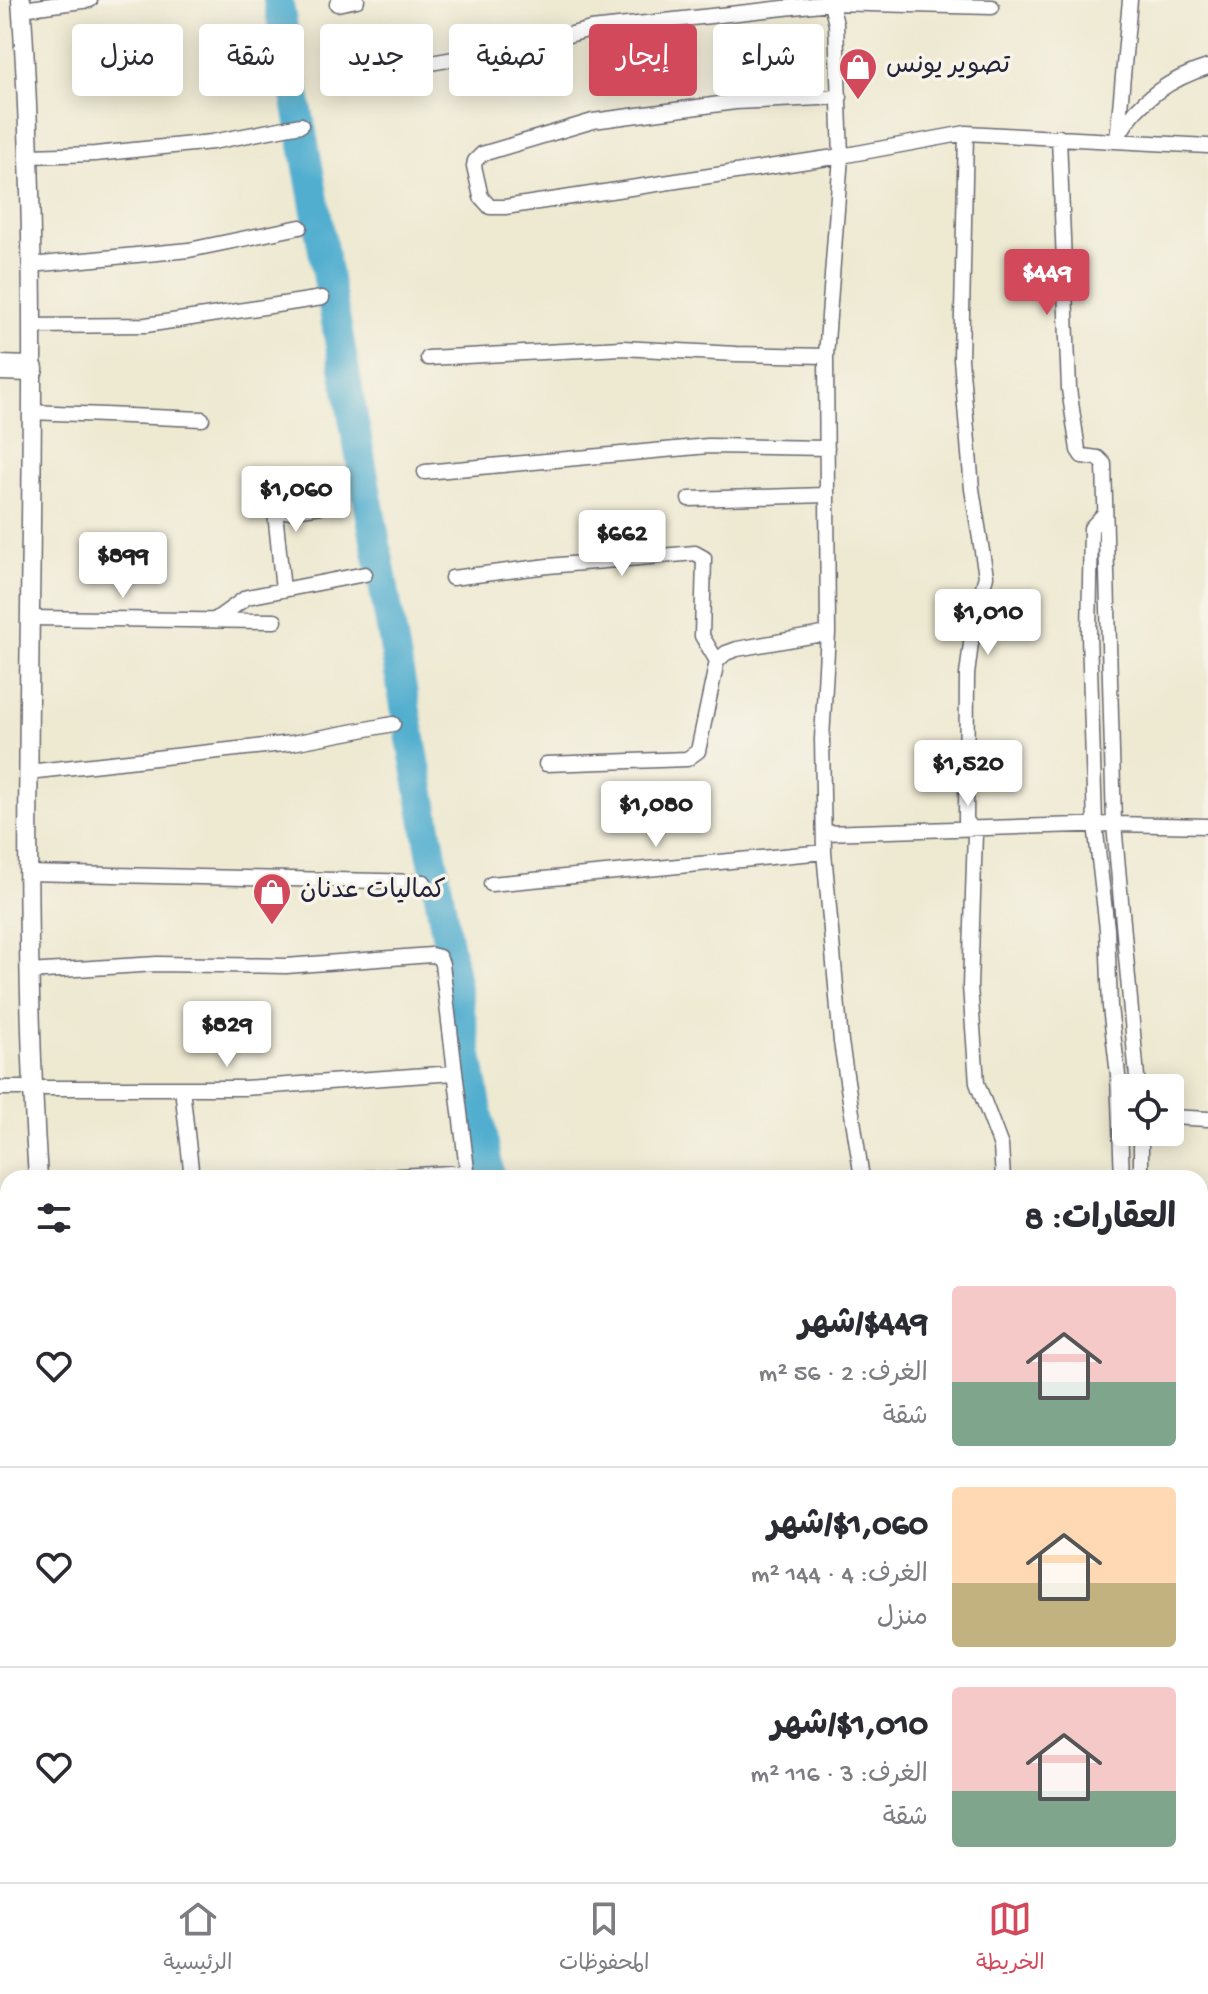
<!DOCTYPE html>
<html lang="ar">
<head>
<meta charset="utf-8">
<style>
  :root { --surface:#fff; --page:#f7f7f7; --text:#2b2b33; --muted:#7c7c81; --line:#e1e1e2; --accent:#d1495b }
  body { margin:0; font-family:"Gochi Hand","Playpen Sans Arabic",sans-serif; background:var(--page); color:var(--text); direction:rtl; height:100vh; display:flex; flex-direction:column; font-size:30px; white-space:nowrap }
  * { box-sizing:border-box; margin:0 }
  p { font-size:26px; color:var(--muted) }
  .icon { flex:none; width:44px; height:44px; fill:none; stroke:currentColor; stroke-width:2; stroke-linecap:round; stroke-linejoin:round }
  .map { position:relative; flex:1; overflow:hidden; direction:ltr }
  .panel { position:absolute; left:0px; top:1170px; width:1208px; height:712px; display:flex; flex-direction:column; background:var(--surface); border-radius:24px 24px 0 0; box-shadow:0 4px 20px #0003; direction:rtl }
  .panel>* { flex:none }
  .top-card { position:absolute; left:24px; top:24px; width:800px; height:72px; direction:rtl; display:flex; gap:16px }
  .buttons { position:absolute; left:1112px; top:1074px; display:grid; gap:16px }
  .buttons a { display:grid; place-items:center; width:72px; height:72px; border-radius:8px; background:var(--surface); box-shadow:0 4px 20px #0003; font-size:40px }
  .price { position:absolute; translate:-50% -68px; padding:0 18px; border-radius:8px; background:#fff; color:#222; font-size:26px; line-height:52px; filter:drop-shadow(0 2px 4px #0008) }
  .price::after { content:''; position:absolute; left:50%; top:48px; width:24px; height:18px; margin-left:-12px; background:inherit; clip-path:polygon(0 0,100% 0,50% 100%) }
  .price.selected { background:var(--accent); color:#fff }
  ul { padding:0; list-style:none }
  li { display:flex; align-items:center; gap:24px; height:200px; padding:0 32px }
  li+li { border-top:2px solid var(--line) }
  li span { display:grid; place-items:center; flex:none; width:224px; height:160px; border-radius:8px; color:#555 }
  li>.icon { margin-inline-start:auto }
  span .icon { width:96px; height:96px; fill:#fffc; stroke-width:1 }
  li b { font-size:34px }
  h2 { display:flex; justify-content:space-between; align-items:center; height:96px; padding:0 32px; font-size:34px }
  .chip { padding:0 28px; border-radius:8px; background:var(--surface); box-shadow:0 4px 20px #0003; font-size:28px; line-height:72px }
  .chip.selected { background:var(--accent); color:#fff }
  .dock { display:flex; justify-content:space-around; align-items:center; height:112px; border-top:2px solid var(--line); background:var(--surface); font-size:22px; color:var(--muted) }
  .dock a { display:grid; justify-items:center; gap:4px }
  .dock .selected { color:var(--accent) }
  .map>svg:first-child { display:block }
</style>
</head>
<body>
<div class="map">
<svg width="1208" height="1882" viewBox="0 0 1208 1882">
  <defs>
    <pattern id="water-ripples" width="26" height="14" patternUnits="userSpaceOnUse" patternTransform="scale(2)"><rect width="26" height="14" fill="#51aecf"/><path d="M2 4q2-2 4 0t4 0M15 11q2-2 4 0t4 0" fill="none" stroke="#438da9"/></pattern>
  </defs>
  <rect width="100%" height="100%" fill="#f7f3e8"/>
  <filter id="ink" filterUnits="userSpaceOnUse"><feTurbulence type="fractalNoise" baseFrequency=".0125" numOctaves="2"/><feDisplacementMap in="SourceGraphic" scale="16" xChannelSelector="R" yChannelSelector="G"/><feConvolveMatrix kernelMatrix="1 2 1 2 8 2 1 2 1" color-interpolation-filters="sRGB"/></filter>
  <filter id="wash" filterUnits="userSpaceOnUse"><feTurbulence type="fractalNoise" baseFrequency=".006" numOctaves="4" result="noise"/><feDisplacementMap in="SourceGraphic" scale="32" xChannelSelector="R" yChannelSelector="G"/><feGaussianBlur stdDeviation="1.8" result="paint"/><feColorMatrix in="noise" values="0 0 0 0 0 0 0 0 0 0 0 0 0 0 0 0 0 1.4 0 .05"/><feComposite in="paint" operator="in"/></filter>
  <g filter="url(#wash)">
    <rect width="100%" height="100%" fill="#eee9d1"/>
    <path fill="url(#water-ripples)" stroke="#3a6885" stroke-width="2" d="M1200 1390H1208V1882H0V1404L8 1405V1874H1200Z"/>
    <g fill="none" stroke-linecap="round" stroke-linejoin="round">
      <path stroke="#51aecf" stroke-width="30" d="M278 0 490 1178"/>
    </g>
  </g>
  <g filter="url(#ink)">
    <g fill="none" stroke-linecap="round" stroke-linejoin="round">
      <defs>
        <path id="minor" d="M830 0 836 24 841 156 826 356 828 633 822 739 824 852 841 1042 862 1178
          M337 4 357 0
          M22 9 90 0
          M356 76 523 47 591 29 830 3 992 7
          M840 97 735 102 593 121 482 154 475 161 474 166 481 197 490 207H505L841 156 966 133 1208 146
          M966 133 961 359 972 489 986 576 974 619 967 675 966 820 975 833 970 986 977 1083 1001 1146 1003 1178
          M1120 133C1138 100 1172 78 1208 67
          M1059 137 1069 389 1078 450 1082 456 1098 458 1104 464 1114 824 1208 826
          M1117 141 1130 0
          M29 156 95 154 212 142 301 125
          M31 265 189 250 300 227
          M31 326 146 325 322 298
          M428 358 622 348 736 354 826 356
          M31 412 202 419
          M425 472 708 446 827 448
          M272 483 283 590
          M689 499 826 495
          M275 513 341 503
          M1105 513 1091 528 1089 635 1095 824 1107 929 1110 1007 1118 1075 1122 1178
          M452 578 548 566 695 553 704 558 702 636 717 661
          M29 618 275 621
          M215 620 247 597 365 574
          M546 764 687 759 698 751 717 661 726 653 737 649 828 633
          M28 772 292 743 393 724
          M824 833 1114 824 1138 1088
          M28 873 424 882
          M491 884 824 852
          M28 972 157 964 286 966 431 955 439 957 442 964 468 1178
          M0 1088H244L454 1073
          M182 1088 192 1178
          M1170 1117 1208 1119
          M1141 1132V1178
          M366 1178 467 1172"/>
        <path id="tertiary" d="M21 0C49 392 12 786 38 1178
          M1200 1352H1208"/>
        <path id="trunk" d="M0 368 31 369
          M0 1352 8 1355"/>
      </defs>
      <use href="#minor" stroke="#696870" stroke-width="17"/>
      <use href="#tertiary" stroke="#696870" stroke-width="21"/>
      <use href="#trunk" stroke="#696870" stroke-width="27"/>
      <use href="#minor" stroke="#fff" stroke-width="14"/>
      <use href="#tertiary" stroke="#fff" stroke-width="18"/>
      <use href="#trunk" stroke="#fff" stroke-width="24"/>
    </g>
  </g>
  <defs>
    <symbol id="shop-pin" viewBox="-11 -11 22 30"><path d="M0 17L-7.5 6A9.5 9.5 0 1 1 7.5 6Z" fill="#d1495b" stroke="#f7f3e8"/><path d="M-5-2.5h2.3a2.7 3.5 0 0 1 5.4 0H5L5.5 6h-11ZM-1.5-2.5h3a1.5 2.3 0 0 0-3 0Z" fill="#fff"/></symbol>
  </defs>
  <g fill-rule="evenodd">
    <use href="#shop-pin" x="836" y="45" width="44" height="60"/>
    <use href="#shop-pin" x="250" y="870" width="44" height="60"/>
  </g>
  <g text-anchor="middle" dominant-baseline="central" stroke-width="7" stroke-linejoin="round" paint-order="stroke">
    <g font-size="26" fill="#22223b" stroke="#f7f3e8" text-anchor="start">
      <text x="886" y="67">تصوير يونس</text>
      <text x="300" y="892">كماليات عدنان</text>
    </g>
  </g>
</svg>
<div class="buttons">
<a><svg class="icon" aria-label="locate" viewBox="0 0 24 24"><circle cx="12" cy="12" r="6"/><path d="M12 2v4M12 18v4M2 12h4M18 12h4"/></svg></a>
</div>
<b class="price selected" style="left:1047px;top:317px">$449</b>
<b class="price" style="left:296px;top:534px">$1,060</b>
<b class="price" style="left:622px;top:578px">$662</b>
<b class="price" style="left:123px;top:600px">$899</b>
<b class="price" style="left:988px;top:657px">$1,010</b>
<b class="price" style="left:968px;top:808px">$1,520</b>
<b class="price" style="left:656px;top:849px">$1,080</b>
<b class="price" style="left:227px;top:1069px">$829</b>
<div class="top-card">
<a class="chip">شراء</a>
<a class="chip selected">إيجار</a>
<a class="chip">تصفية</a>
<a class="chip">جديد</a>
<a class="chip">شقة</a>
<a class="chip">منزل</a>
</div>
<section class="panel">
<h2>العقارات: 8<svg class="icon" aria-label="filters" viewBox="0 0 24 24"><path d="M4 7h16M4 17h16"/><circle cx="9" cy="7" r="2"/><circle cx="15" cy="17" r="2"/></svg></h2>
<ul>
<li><span style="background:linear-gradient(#f6c9c9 60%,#7fa58c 0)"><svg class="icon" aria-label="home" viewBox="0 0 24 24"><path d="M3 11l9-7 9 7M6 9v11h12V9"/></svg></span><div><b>$449/شهر</b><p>الغرف: 2 · 56 m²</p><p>شقة</p></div><svg class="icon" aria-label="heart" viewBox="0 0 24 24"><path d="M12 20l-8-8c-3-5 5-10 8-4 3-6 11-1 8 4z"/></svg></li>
<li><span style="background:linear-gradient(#ffd9b3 60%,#c2b280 0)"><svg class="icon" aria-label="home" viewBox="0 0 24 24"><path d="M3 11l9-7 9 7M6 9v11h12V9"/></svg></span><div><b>$1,060/شهر</b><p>الغرف: 4 · 144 m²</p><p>منزل</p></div><svg class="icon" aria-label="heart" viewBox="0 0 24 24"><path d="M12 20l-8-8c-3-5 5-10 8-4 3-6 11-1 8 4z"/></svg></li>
<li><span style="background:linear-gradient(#f6c9c9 65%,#7fa58c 0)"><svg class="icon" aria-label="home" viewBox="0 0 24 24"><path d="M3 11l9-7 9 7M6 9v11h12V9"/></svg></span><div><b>$1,010/شهر</b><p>الغرف: 3 · 116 m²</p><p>شقة</p></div><svg class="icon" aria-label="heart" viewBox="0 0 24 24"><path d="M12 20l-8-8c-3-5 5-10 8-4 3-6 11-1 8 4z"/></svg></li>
</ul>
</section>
</div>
<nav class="dock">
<a class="selected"><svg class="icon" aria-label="map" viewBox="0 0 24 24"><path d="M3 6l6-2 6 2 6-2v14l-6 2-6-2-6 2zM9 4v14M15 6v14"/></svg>الخريطة</a>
<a><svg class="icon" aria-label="saved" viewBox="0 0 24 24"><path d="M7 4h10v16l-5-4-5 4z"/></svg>المحفوظات</a>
<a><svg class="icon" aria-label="home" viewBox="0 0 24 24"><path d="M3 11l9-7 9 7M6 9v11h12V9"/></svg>الرئيسية</a>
</nav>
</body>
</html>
